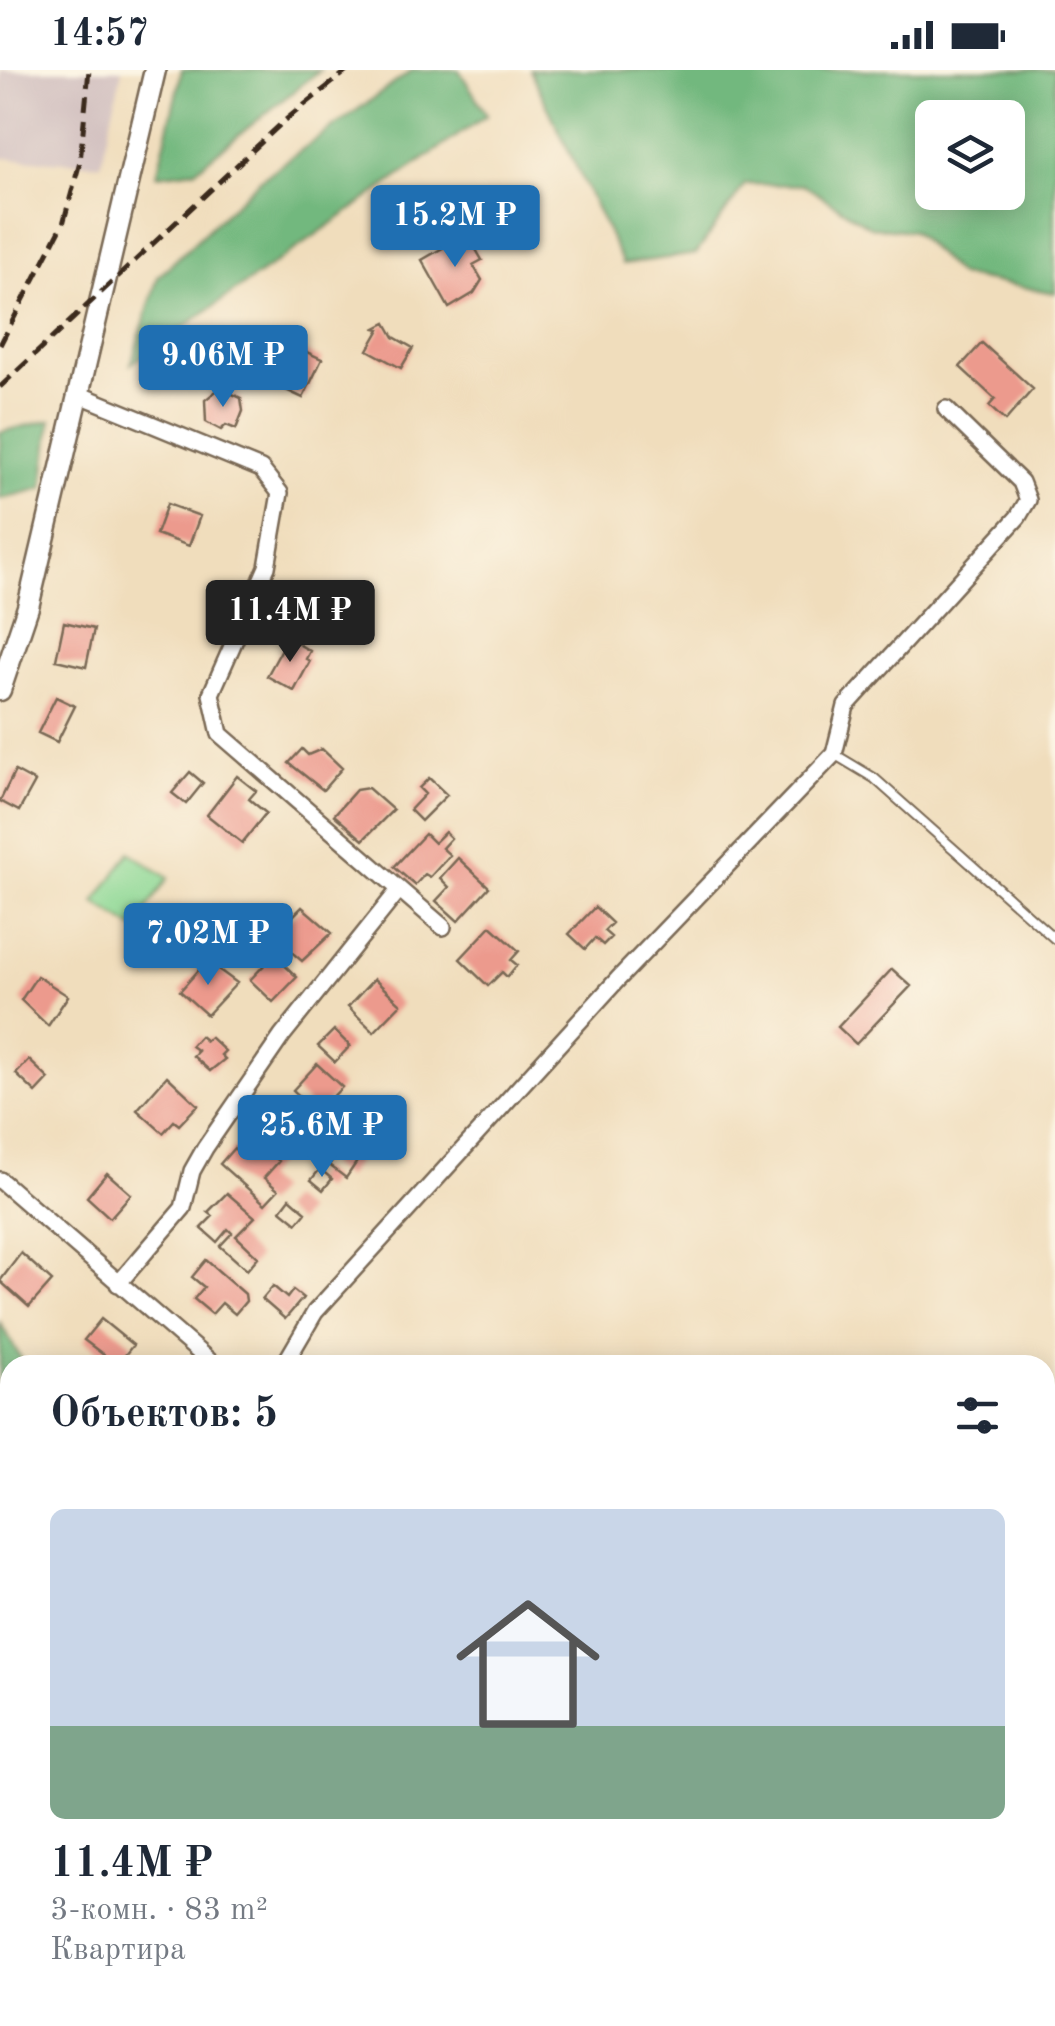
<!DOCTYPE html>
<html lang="ru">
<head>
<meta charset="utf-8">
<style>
  :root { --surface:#fff; --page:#f2f2f3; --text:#1f2937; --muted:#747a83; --accent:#1f6fb2 }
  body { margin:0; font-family:"Old Standard TT",serif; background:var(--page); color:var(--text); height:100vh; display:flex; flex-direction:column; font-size:38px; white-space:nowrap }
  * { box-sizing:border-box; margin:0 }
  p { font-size:32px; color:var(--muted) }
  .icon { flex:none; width:55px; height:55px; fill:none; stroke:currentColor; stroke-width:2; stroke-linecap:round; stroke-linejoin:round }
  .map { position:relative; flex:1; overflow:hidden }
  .drawer { position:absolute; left:0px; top:1285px; width:1055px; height:672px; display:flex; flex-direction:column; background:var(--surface); border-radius:30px 30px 0 0; box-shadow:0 5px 25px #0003 }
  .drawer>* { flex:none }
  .tools { position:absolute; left:915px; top:30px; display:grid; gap:20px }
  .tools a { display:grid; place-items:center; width:110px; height:110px; border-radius:15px; background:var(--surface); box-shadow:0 5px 25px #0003; font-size:50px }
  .price { position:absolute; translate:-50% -85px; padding:0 22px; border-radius:10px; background:var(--accent); color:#fff; font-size:32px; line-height:65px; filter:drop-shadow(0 2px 5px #0008) }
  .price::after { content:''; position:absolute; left:50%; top:60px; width:30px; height:22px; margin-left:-15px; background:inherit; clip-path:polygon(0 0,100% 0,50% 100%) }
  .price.current { background:#222; color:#fff }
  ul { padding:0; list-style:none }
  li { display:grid; align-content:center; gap:20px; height:530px; padding:0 50px }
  li span { display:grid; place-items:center; height:310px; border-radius:15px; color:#555 }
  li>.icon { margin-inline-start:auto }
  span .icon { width:180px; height:180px; fill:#fffc; stroke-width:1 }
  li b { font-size:42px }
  h2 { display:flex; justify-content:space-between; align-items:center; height:120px; padding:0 50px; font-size:42px }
  .status { display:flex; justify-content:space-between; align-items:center; height:70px; padding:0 50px; background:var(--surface); direction:ltr }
  .status svg { height:28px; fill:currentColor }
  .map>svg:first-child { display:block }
</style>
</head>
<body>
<div class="status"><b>14:57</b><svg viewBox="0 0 49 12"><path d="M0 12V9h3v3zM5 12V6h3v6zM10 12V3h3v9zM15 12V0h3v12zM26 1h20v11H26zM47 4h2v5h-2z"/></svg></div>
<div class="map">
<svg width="1055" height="1956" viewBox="0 0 1055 1956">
  <rect width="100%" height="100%" fill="#fcf5e5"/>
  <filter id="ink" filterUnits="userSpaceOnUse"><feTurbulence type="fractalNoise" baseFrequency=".01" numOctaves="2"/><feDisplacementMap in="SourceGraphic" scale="20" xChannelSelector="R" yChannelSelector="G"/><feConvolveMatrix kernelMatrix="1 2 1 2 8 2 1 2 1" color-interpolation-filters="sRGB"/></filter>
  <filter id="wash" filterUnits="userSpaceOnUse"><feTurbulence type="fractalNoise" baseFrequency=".0048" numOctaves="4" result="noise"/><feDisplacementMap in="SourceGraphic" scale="40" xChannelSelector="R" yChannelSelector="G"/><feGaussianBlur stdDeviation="2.25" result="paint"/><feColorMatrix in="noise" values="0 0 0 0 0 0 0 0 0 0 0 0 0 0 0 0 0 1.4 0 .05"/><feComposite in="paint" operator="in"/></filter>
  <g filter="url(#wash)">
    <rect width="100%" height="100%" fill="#f0ddbc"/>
    <path fill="#d1bfbf" d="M0 0H122L101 94 0 88Z"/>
    <path fill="#8dd894" stroke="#648159" stroke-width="2.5" d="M130 782 168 808 134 858 95 833Z"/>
    <path fill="#72b87e" stroke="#56714e" stroke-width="2.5" fill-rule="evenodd" d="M182 0H320L195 100 157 105Z
      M413 0H459L487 45 131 294 158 207 261 109Z
      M530 0H1055V223L958 205 913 161 870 157 804 115 745 114 696 184 623 194ZM932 48H1008V122H932Z
      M51 350 43 418 0 429V362Z
      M0 1253 25 1295H10V1349L0 1362Z
      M48 1948H279L288 1956H59Z"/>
    <g id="blocks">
      <path fill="#ec9a8d" d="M467 164 482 190 473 195 482 210 474 223 449 238 422 190Z
        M386 253 394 267 413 278 401 298 368 280 380 259 376 258Z
        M287 273 322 289 303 328 271 313Z
        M982 273 1033 319 1005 351 989 336 995 329 960 297Z
        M220 318 241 328 243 341 236 359 226 355 221 360 206 352 205 330Z
        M167 434 200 446 189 476 156 464Z
        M64 552 94 559 86 597 56 590Z
        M288 568 310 581 306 589 310 591 294 621 267 606Z
        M56 627 75 636 57 672 38 663Z
        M302 679 308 685 322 679 342 698 323 720 289 693Z
        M15 701 35 712 19 741 0 731Z
        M190 702 203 713 186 734 172 723Z
        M237 706 256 721 249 729 266 743 242 773 207 745Z
        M429 708 447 725 421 751 410 740 425 724 419 718Z
        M368 718 393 740 363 770 334 745 356 720Z
        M445 762 451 768 442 778 450 785 430 807 425 804 415 815 394 797 425 764 434 773Z
        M458 788 489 817 458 851 436 831 449 817 440 808Z
        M302 837 332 863 302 891 273 866Z
        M595 837 612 853 604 861 611 867 603 875 595 868 585 879 569 864Z
        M491 856 519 881 511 890 517 895 507 907 502 902 488 916 460 889Z
        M274 885 297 907 273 932 250 910Z
        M207 891 237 913 207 945 180 921Z
        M892 899 911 916 856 974 838 957Z
        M37 906 68 926 48 956 21 930Z
        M374 909 401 934 374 962 348 937Z
        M334 960 350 976 335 992 318 976Z
        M200 966 206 971 210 967 225 981 221 985 225 989 210 1001 193 986 198 981 191 976Z
        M29 990 49 1009 36 1023 16 1004Z
        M317 994 342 1017 317 1043 293 1020Z
        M167 1006 198 1035 179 1055 174 1051 163 1063 137 1040Z
        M286 1036 310 1058 297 1078 293 1075 287 1082 264 1060Z
        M255 1069 279 1091 264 1108 278 1120 265 1134 220 1094 234 1078 240 1084Z
        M340 1078 358 1090 346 1108 329 1095Z
        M320 1099 332 1109 323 1120 311 1110Z
        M107 1103 131 1124 110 1148 87 1127Z
        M227 1123 255 1147 236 1166 258 1187 247 1200 220 1176 232 1163 228 1159 217 1172 201 1158 213 1146 208 1142Z
        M290 1128 306 1142 297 1153 281 1140Z
        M21 1183 52 1211 29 1237 0 1211Z
        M206 1190 245 1224 246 1231 235 1244 222 1233 212 1244 194 1229 204 1217 192 1207Z
        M273 1216 287 1228 293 1220 303 1228 285 1249 262 1229Z
        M101 1249 133 1275 117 1295 84 1270Z
        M2 1733 10 1740V1772L0 1783Z
        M361 1948H509L501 1956H371Z"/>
    </g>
  </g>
  <g filter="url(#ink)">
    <use href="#blocks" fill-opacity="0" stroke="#7a6955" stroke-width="2.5"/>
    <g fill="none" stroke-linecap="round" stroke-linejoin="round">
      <defs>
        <path id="lane" d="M834 684 874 708 1055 869"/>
        <path id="street" d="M78 324 261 399 280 423 267 497 211 624 220 664 443 857
          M0 1110 214 1295
          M118 1214 183 1138 192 1101 205 1078 282 966 399 820
          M284 1295 315 1242 618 909 834 684 846 636 1018 447 1028 430 1021 412 946 339
          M0 1575 10 1563
          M0 1861 10 1848"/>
        <path id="secondary" d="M0 620 28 537 155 0"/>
      </defs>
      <use href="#lane" stroke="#7a6955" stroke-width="12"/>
      <use href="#street" stroke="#7a6955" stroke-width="20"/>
      <use href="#secondary" stroke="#7a6955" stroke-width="25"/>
      <use href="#lane" stroke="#fff" stroke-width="8"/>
      <use href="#street" stroke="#fff" stroke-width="15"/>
      <use href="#secondary" stroke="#fff" stroke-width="20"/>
      <path stroke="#3b2a1e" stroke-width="5" stroke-dasharray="15 8" stroke-linecap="butt" d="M0 275 63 154 80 92 89 0
        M0 317 283 52 348 0"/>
    </g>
  </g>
</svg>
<div class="tools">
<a><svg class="icon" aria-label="layers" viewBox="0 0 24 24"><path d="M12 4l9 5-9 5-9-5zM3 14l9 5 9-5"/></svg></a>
</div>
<b class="price" style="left:455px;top:200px">15.2M ₽</b>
<b class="price" style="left:223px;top:340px">9.06M ₽</b>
<b class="price current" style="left:290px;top:595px">11.4M ₽</b>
<b class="price" style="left:208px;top:918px">7.02M ₽</b>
<b class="price" style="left:322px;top:1110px">25.6M ₽</b>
<section class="drawer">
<h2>Объектов: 5<svg class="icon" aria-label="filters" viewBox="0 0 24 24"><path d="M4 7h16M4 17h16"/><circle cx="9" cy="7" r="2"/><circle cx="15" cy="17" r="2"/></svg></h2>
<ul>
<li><span style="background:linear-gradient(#c9d6e8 70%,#7fa58c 0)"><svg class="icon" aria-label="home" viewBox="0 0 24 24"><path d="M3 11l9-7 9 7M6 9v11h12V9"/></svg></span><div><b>11.4M ₽</b><p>3-комн. · 83 m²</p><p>Квартира</p></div></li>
</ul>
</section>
</div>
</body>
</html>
